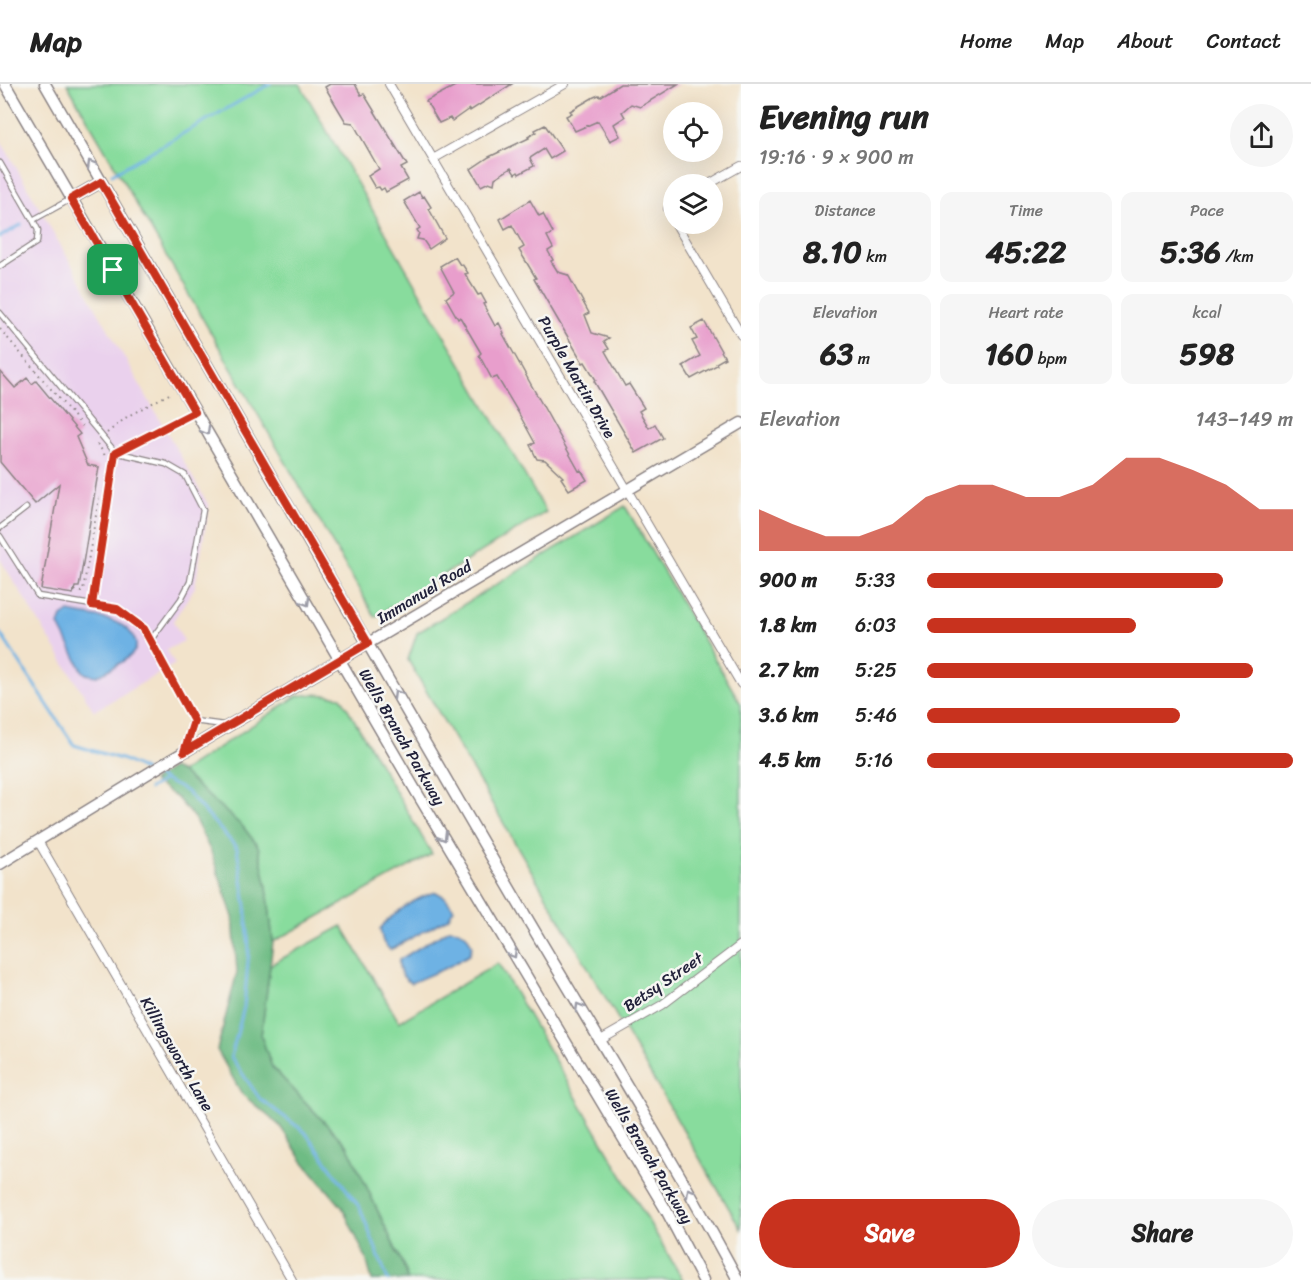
<!DOCTYPE html>
<html lang="en">
<head>
<meta charset="utf-8">
<style>
	:root { --surface:#fff; --page:#f6f6f6; --text:#222; --muted:#767676; --line:#e0e0e0; --accent:#c8321e }
	body { margin:0; font-family:Sriracha,sans-serif; background:var(--page); color:var(--text); height:100vh; display:flex; flex-direction:column; font-size:22px; white-space:nowrap }
	* { box-sizing:border-box; margin:0 }
	p { font-size:20px; color:var(--muted) }
	.icon { flex:none; width:33px; height:33px; fill:none; stroke:currentColor; stroke-width:2; stroke-linecap:round; stroke-linejoin:round }
	.map { position:relative; flex:1; overflow:hidden }
	.side { display:flex; flex-direction:column; background:var(--surface); width:570px }
	.side>* { flex:none }
	.tools { position:absolute; left:663px; top:18px; display:grid; gap:12px }
	.tools a { display:grid; place-items:center; width:60px; height:60px; border-radius:50%; background:var(--surface); box-shadow:0 6px 24px #0002; font-size:30px }
	.pin { position:absolute; display:grid; place-items:center; width:51px; height:51px; color:#fff; margin:-26px; border-radius:12px; box-shadow:0 3px 9px #0006 }
	.round { display:grid; place-items:center; flex:none; width:63px; height:63px; border-radius:32px; background:var(--page) }
	.summary { display:flex; align-items:center; justify-content:space-between; height:102px; padding:0 18px }
	h1 { font-size:33px; font-weight:700; line-height:45px }
	.metrics { display:grid; grid-template-columns:repeat(3,1fr); gap:9px; height:102px; padding:6px 18px }
	.metrics div { display:grid; align-content:center; border-radius:12px; background:var(--page); text-align:center }
	.metrics b { font-size:30px; font-weight:700 }
	.metrics small { font-size:16px; font-weight:400 }
	.metrics p { font-size:16px }
	.chart { height:168px; padding:12px 18px }
	.chart p { display:flex; justify-content:space-between }
	.chart svg { width:100%; height:108px; margin-top:6px; fill:var(--accent); opacity:.7 }
	.cta { display:flex; gap:12px; margin-top:auto; padding:12px 18px }
	.cta a { flex:1; height:69px; border-radius:36px; background:var(--accent); color:#fff; font-size:24px; font-weight:700; line-height:69px; text-align:center }
	.cta a+a { background:var(--page); color:var(--text) }
	ul { padding:0 18px; list-style:none; font-size:20px }
	li { display:grid; grid-template-columns:96px 72px 1fr; align-items:center; height:45px }
	li i { height:15px; border-radius:8px; background:var(--accent) }
	header { display:flex; align-items:center; gap:36px; box-sizing:border-box; height:84px; padding:0 30px; background:var(--surface); border-bottom:2px solid var(--line) }
	header strong { font-size:28px }
	nav { display:flex; gap:33px; margin-inline-start:auto; font-size:21px }
	main { display:flex; flex:1; min-height:0 }
	.map>svg:first-child { display:block }
</style>
</head>
<body>
<header>
<strong>Map</strong>
<nav><a>Home</a><a>Map</a><a>About</a><a>Contact</a></nav>
</header>
<main>
<div class="map">
<svg width="741" height="1196" viewBox="0 0 741 1196">
	<rect width="100%" height="100%" fill="#f6f6f2"/>
	<filter id="ink" filterUnits="userSpaceOnUse"><feTurbulence type="fractalNoise" baseFrequency=".0167" numOctaves="2"/><feDisplacementMap in="SourceGraphic" scale="12" xChannelSelector="R" yChannelSelector="G"/><feConvolveMatrix kernelMatrix="1 2 1 2 8 2 1 2 1" color-interpolation-filters="sRGB"/></filter>
	<filter id="wash" filterUnits="userSpaceOnUse"><feTurbulence type="fractalNoise" baseFrequency=".008" numOctaves="4" result="noise"/><feDisplacementMap in="SourceGraphic" scale="24" xChannelSelector="R" yChannelSelector="G"/><feGaussianBlur stdDeviation="1.35" result="paint"/><feColorMatrix in="noise" values="0 0 0 0 0 0 0 0 0 0 0 0 0 0 0 0 0 1.4 0 .05"/><feComposite in="paint" operator="in"/></filter>
	<g filter="url(#wash)">
		<rect width="100%" height="100%" fill="#f2e3cb"/>
		<path fill="#ead1ed" d="M0 55 209 422 195 503 173 537 184 557 166 566 175 580 94 627 0 475Z"/>
		<path fill="#88dc9d" stroke="#557f6c" stroke-width="1.5" d="M67 0H300L546 428 375 533Z
			M625 422 741 620V1145L408 576 417 549Z
			M317 610 341 613 432 770 273 858 267 803 258 762 243 743 181 688 297 612Z
			M342 842 399 938 498 879 683 1196H407L406 1187 348 1063 272 983 261 952 270 881Z"/>
		<path fill="#6ebc84" stroke="#486f60" stroke-width="1.5" d="M172 684 181 688 243 743 258 762 267 803 273 858 261 952 272 983 348 1063 406 1188 407 1196H372L366 1174 342 1123 303 1077 280 1042 242 1010 217 966 237 888 233 833 211 768 194 734 177 714 152 697Z"/>
		<path fill="#6eb2e4" stroke="#486a90" stroke-width="1.5" d="M69 528C91 533 126 533 135 556 137 561 137 565 133 569 125 579 108 585 97 592L86 590 82 586 59 541 62 533Z
			M436 808 445 813 454 825 448 834 390 866 383 858 380 845C392 829 417 813 436 808Z
			M449 845C463 845 467 849 472 862L469 871 448 883 411 899C402 894 398 886 399 876Z"/>
		<g fill="none" stroke-linecap="round" stroke-linejoin="round">
			<path stroke="#6eb2e4" stroke-width="3" d="M112 90 270 0
				M0 153 21 141
				M0 549 74 661 124 676 146 687
				M152 690 186 707 237 764 246 822 249 866 244 923 231 973 260 1015 305 1048 360 1124 388 1196
				M149 705 163 697"/>
		</g>
		<g id="blocks">
			<path fill="#e89ecc" d="M330 0H355L361 11 364 10 407 81 401 84 408 96 386 108 384 104 381 106 379 103 375 104 368 92 379 85 353 39 346 38 325 3Z
				M459 0H512L470 27 469 25 452 37 450 34 439 39 426 17Z
				M620 0H678L640 23 631 20 622 28 625 33 614 40 620 52 610 57 598 37 575 47 566 32 572 29 570 27 594 13 599 11 600 13Z
				M545 41 563 67 550 75 544 65 530 74 534 82 519 90 518 88 515 90 511 84 495 94 494 100 489 98 481 102 471 85 489 73 529 54 528 53 536 48 535 46Z
				M419 108 422 113 424 112 431 123 429 125 445 154 429 165 423 156 417 155 419 149 417 146 420 144 404 117Z
				M530 116 539 132 543 130 553 149 547 152 553 164 548 167 553 176 551 177 558 188 568 191 589 229 585 231 592 249 609 254 604 257 609 265 605 267 625 302 629 300 644 324 639 327 649 344 655 340 663 354 636 369 594 297 596 296 585 278 583 279 534 195 536 194 519 166 524 163 512 141 505 145 500 135Z
				M455 173 460 181 462 180 468 189 465 190 478 211 481 210 486 219 483 220 495 242 499 239 504 249 503 250 579 387 581 386 587 396 569 406 561 394 563 393 545 376 537 375 530 361 535 359 518 328 497 293 492 295 479 271 481 269 460 233 458 235 446 214 454 208 440 182Z
				M704 237 725 274 716 279 717 281 691 295 683 282 700 272 692 257 697 255 691 244Z
				M0 287 15 304 27 294 32 300 36 297 80 350 76 353 88 381 99 383 79 503H75L73 510 41 505 59 400 35 420 0 378Z"/>
		</g>
	</g>
	<g filter="url(#ink)">
		<use href="#blocks" fill-opacity="0" stroke="#8a8283" stroke-width="1.5"/>
		<g fill="none" stroke-linecap="round" stroke-linejoin="round">
			<g stroke="#8a8283" stroke-width="7">
				<path id="service" d="M0 79 33 136
					M0 182 37 158 38 146 33 136 71 115
					M0 229 115 368 195 328
					M0 444 26 424
					M0 452 38 512 92 521
					M150 557 181 515 190 498 203 426 185 391 166 380 115 368 92 521 117 526 144 545 194 637 185 665
					M194 637 224 641"/>
			</g>
			<g stroke="#8a8283" stroke-width="10">
				<path id="minor" d="M389 0 741 600
					M433 75 565 0
					M709 100 741 82
					M674 121 668 125 674 135
					M676 140 741 251
					M38 757 292 1196
					M599 957 662 921 741 861"/>
			</g>
			<g stroke="#8a8283" stroke-width="13">
				<path id="tertiary" d="M5 0 417 709 666 1126 703 1196
					M45 0C199 267 352 534 507 800 584 932 666 1062 738 1196
					M71 115 101 98
					M0 780 162 681 741 339"/>
			</g>
			<path stroke="#8a8283" stroke-width="2" stroke-dasharray="1.5 4.5" stroke-linecap="butt" d="M0 245 84 344
				M107 349 128 332 171 309
				M97 360 104 369 105 375
				M74 507 81 508 83 506 99 414"/>
			<use href="#service" stroke="#fff" stroke-width="4.5"/>
			<use href="#minor" stroke="#fff" stroke-width="8"/>
			<use href="#tertiary" stroke="#fff" stroke-width="10"/>
		</g>
		<defs><path id="oneway-chevron" d="M-2-3.5L2.5 0L-2 3.5" fill="none" stroke-width="1.6" stroke-linecap="round" stroke-linejoin="round" transform="scale(1.5)"/></defs>
		<g stroke="#9c9ca7">
			<use href="#oneway-chevron" transform="translate(91 80) rotate(-120)"/>
			<use href="#oneway-chevron" transform="translate(206 347) rotate(60)"/>
			<use href="#oneway-chevron" transform="translate(306 518) rotate(60)"/>
			<use href="#oneway-chevron" transform="translate(397 610) rotate(-120)"/>
			<use href="#oneway-chevron" transform="translate(443 753) rotate(59)"/>
			<use href="#oneway-chevron" transform="translate(513 870) rotate(60)"/>
			<use href="#oneway-chevron" transform="translate(579 923) rotate(-120)"/>
			<use href="#oneway-chevron" transform="translate(690 1108) rotate(-120)"/>
		</g>
	</g>
	<g fill="none" stroke-linecap="round" stroke-linejoin="round" filter="url(#ink)">
		<g stroke="#fff" stroke-width="12">
			<path id="route" d="M101 98 368 559 184 668 194 637 144 545 117 525 92 521 115 369 195 328 71 115Z"/>
		</g>
		<use href="#route" stroke="#c8321e" stroke-width="8"/>
	</g>
	<g text-anchor="middle" dominant-baseline="central" stroke-width="5" stroke-linejoin="round" paint-order="stroke">
		<g font-size="16" fill="#22223b" stroke="#f6f6f2">
			<text transform="translate(577 293) rotate(60)">Purple Martin Drive</text>
			<text transform="translate(424 508) rotate(-31)">Immanuel Road</text>
			<text transform="translate(402 653) rotate(60)">Wells Branch Parkway</text>
			<text transform="translate(663 898) rotate(-34)">Betsy Street</text>
			<text transform="translate(177 970) rotate(60)">Killingsworth Lane</text>
			<text transform="translate(649 1072) rotate(59)">Wells Branch Parkway</text>
		</g>
	</g>
</svg>
<div class="tools">
<a><svg class="icon" aria-label="locate" viewBox="0 0 24 24"><circle cx="12" cy="12" r="6"/><path d="M12 2v4M12 18v4M2 12h4M18 12h4"/></svg></a>
<a><svg class="icon" aria-label="layers" viewBox="0 0 24 24"><path d="M12 4l9 5-9 5-9-5zM3 14l9 5 9-5"/></svg></a>
</div>
<div class="pin" style="left:113px;top:186px;background:#1e9e55"><svg class="icon" aria-label="arrive" viewBox="0 0 24 24"><path d="M6 21V4h12l-3 4 3 4H6"/></svg></div>
</div>
<section class="side">
<div class="summary"><div><h1>Evening run</h1><p>19:16 · 9 × 900 m</p></div><a class="round"><svg class="icon" aria-label="share" viewBox="0 0 24 24"><path d="M12 15V3M7 8l5-5 5 5M5 13v7h14v-7"/></svg></a></div>
<div class="metrics">
<div><p>Distance</p><b>8.10<small> km</small></b></div>
<div><p>Time</p><b>45:22</b></div>
<div><p>Pace</p><b>5:36<small> /km</small></b></div>
</div>
<div class="metrics">
<div><p>Elevation</p><b>63<small> m</small></b></div>
<div><p>Heart rate</p><b>160<small> bpm</small></b></div>
<div><p>kcal</p><b>598</b></div>
</div>
<div class="chart"><p><span>Elevation</span>143–149 m</p>
<svg viewBox="0 0 160 44" preserveAspectRatio="none"><path d="M0 44V27L10 33L20 38L30 38L40 33L50 22L60 17L70 17L80 22L90 22L100 17L110 6L120 6L130 11L140 17L150 27L160 27V44z"/></svg>
</div>
<ul>
<li><b>900 m</b>5:33<i style="width:81%"></i></li>
<li><b>1.8 km</b>6:03<i style="width:57%"></i></li>
<li><b>2.7 km</b>5:25<i style="width:89%"></i></li>
<li><b>3.6 km</b>5:46<i style="width:69%"></i></li>
<li><b>4.5 km</b>5:16<i style="width:100%"></i></li>
</ul>
<div class="cta"><a>Save</a><a>Share</a></div>
</section>
</main>
</body>
</html>
